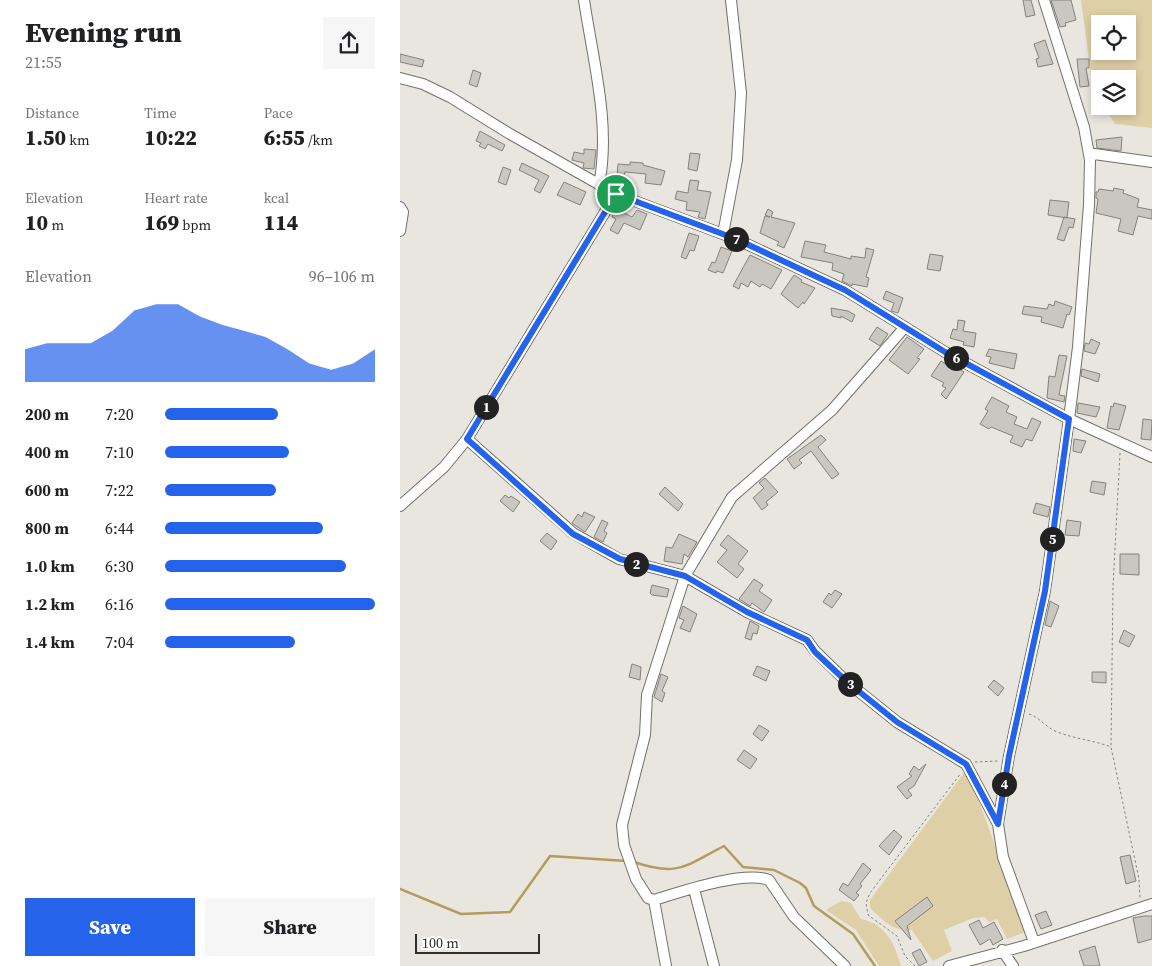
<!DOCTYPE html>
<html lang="en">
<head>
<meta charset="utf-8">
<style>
	:root { --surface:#fff; --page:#f6f6f6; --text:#202124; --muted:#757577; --accent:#2563eb }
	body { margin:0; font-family:"Source Serif 4",serif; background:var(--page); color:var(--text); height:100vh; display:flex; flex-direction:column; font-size:19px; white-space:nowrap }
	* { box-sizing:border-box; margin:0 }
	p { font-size:16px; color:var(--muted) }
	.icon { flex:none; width:28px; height:28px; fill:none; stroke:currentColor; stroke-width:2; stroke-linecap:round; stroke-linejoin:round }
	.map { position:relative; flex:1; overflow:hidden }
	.sheet { display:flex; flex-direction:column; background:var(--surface); width:400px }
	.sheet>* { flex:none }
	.buttons { position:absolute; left:691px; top:15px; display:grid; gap:10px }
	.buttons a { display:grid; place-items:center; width:45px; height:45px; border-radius:0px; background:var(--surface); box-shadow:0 2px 8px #0003; font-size:25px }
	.scale { position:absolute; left:15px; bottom:12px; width:125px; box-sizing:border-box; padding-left:5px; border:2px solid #302f2d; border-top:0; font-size:14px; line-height:18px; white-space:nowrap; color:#302f2d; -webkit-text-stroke:4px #fff; paint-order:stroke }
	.pin { position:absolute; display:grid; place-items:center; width:42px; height:42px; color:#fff; margin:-21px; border:2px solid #fff; border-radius:50%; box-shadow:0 1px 5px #0007 }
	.km { position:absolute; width:25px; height:25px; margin:-12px; border-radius:50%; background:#222; color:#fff; font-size:14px; line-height:25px; text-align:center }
	.round { display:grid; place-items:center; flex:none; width:52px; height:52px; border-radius:0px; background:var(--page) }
	.overview { display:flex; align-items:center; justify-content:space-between; height:85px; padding:0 25px }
	h1 { font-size:28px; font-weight:800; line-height:38px }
	.metrics { display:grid; grid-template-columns:repeat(3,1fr); gap:8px; height:85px; padding:5px 25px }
	.metrics div { display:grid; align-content:center }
	.metrics b { font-size:21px; font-weight:800 }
	.metrics small { font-size:14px; font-weight:400 }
	.metrics p { font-size:14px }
	.chart { height:140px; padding:10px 25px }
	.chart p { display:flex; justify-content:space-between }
	.chart svg { width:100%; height:90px; margin-top:5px; fill:var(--accent); opacity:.7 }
	.action { display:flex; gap:10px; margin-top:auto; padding:10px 25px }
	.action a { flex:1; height:58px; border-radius:0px; background:var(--accent); color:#fff; font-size:20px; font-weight:800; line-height:58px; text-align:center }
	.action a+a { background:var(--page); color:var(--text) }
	ul { padding:0 25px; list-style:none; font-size:16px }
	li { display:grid; grid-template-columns:80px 60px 1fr; align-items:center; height:38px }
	li i { height:12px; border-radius:6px; background:var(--accent) }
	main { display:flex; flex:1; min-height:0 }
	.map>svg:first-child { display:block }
</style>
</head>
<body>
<main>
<section class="sheet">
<div class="overview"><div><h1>Evening run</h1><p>21:55</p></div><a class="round"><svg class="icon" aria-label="share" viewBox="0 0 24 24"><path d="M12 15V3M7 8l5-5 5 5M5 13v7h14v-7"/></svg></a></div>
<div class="metrics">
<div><p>Distance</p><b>1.50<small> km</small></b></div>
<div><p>Time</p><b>10:22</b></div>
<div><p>Pace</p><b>6:55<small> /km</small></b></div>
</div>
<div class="metrics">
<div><p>Elevation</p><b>10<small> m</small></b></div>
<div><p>Heart rate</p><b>169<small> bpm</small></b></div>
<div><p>kcal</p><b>114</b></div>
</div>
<div class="chart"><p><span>Elevation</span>96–106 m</p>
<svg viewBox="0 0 160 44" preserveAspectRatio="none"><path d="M0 44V28L10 25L20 25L30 25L40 19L50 9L60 6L70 6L80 12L90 16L100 19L110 22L120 28L130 35L140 38L150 35L160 28V44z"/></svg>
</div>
<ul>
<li><b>200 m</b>7:20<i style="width:54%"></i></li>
<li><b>400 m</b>7:10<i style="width:59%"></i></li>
<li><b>600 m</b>7:22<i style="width:53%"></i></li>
<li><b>800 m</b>6:44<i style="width:75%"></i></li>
<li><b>1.0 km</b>6:30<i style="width:86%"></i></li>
<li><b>1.2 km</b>6:16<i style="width:100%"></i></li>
<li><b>1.4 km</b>7:04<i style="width:62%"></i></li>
</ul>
<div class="action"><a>Save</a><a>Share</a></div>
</section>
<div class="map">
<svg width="752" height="966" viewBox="0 0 752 966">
	<rect width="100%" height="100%" fill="#e8e6df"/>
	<path fill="#dfcfa7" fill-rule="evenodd" d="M681 0H752V128L715 124 703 106H728V79H700V102L693 90ZM700 24H728V51H700Z
		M566 770C589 823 605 878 625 932L607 939 597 919 589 922 585 917 573 918 544 930 552 951 533 961 512 930C490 930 485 922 470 908V900Z
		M441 901 451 903 461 919C487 925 494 943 501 966H479L456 930 426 910Z"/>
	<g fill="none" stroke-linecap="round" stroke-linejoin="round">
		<path stroke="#b59c5d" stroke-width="2.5" d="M234 862C278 877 285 866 324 846L343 867 374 870 400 883 406 888 414 906 453 934 475 966
			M0 889 61 914 110 912 150 856 226 861"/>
	</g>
	<path fill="#c9c7c0" stroke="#84827c" d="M623 0H631L635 15 626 17Z
		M651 0H671L676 20 665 23 666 26 660 27Z
		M645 40 653 64 638 67 636 59 639 58 634 44Z
		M0 54 24 60 22 67 0 62Z
		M677 59H689V68H686L689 86 680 87Z
		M73 70 81 73 77 87 69 84Z
		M80 131 105 145 102 151 88 144 85 149 79 146 81 143 76 141Z
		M722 137 721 151 697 148 696 140Z
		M184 149 196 150 194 169 183 168 184 163 172 160 174 152 184 154Z
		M290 153 300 154 297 171 288 169Z
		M230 162 243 163V165L265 171 261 185 245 183 246 174 225 172 223 179 217 177 218 164 230 165Z
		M122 163 149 176 140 193 134 190 139 180 119 170Z
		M103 167 111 170 106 185 98 182Z
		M290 180 299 181 297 190 311 192 305 219 298 217 300 212 286 210 287 202 275 199 277 191 288 193Z
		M164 182 186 192 180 205 157 195Z
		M714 188 724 190 723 193 739 199 737 207 752 210V219L738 216 733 235 718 231 721 219 696 213 698 199 696 198V192H698L699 189 713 191Z
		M650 200 669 202 667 218 648 215Z
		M216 209 232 217 237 210 247 214 240 230 224 223 218 234 210 230 216 219 212 217Z
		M368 209 373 212 371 217 395 223 384 248 377 245 379 242 360 233 365 216 370 217 365 215Z
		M664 217 675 219 673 228 669 227 664 241 657 239Z
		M289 233 299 236 294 251 290 250 286 259 281 257Z
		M405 241 426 245 424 252 451 259V256L465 258 466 248 474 250 466 277 469 278 467 287 452 284V286L442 281 444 274 432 270 433 263 401 257Z
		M321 247 332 251 323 273 317 271 316 273 308 270 312 262 315 263Z
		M530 254 543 256 540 271 527 269Z
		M350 255 382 270 371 289 362 284 360 287 351 281 348 287 341 283 339 289 333 286Z
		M394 275 402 280 401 282 415 288 404 304 403 302 398 308 381 294Z
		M486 291 503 298 498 313 491 311 494 303 483 299Z
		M655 301 672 307 669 315 667 314 663 328 641 322 642 317 622 314 624 306 647 309 649 304 654 306Z
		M431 308 448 311 455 315 452 322 441 316V318L432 316Z
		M558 320 565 321 563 331 576 333 574 347 563 345 564 342 550 338 553 329 557 330Z
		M477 327 488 334 480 346 469 339Z
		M507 337 524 349 517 358 520 359 508 374 489 360Z
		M691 339 700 343 695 354 684 351 685 343 689 344Z
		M589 349 617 354 614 369 589 363 591 357 586 356Z
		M659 355 667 356 659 395 665 396 664 402 647 398 649 376 655 377Z
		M541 361 553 369 555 366 564 372 546 399 541 394 546 388 542 386 544 383 531 376Z
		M682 369 700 374 698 382 681 376Z
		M592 397 609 406 606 412 617 417 614 424 627 429 632 418 641 422 632 441 626 439 622 447 610 442 613 436 591 427 589 429 580 424 588 411 585 409Z
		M678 403 700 407 696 417 677 413Z
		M714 403 726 406 719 430 707 428 711 406 713 407Z
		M743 419 752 420 751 440 741 439Z
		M421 435 426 440 418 447 439 474 432 479 411 451 399 460 402 463 394 469 387 459Z
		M674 439 686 441 681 453 673 451Z
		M365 478 378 492 366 502 368 505 362 510 353 498 364 488 359 483Z
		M692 481 706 483 704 495 690 492Z
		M265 487 283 504 278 511 259 494Z
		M105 495 109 498 111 496 120 502 113 512 100 501Z
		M636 503 650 507 648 517 633 513Z
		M184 512 195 517 185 532 172 523 178 514 182 517Z
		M202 520 208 523 204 531 207 533 203 542 194 537Z
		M667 520 681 522 679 536 665 535Z
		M147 533 157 541 151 550 140 541Z
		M279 534 297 542 288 557 284 554 282 564 264 561 266 547 272 548Z
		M328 535 348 551 338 564 344 569 337 578 317 562 327 550 320 545Z
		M720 554H739V575L720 574Z
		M354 579 363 585 359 591 372 600 364 612 352 603 350 606 339 599Z
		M252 585 269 589 267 597 252 595 250 593Z
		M435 590 442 594 432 608 423 602 429 593 431 595Z
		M650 601 659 606 651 627 645 625Z
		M283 606 297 614 290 632 280 628 284 620 279 618Z
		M350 621 359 626 357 634 353 633 351 640 345 638Z
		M724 630 735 636 729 647 719 642Z
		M232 664 241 667 240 680 229 677Z
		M357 666 370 671 366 681 353 675Z
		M692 672H706V683L692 682Z
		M261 674 268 677 262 691 265 693 262 702 254 697Z
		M594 680 604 688 598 696 588 687Z
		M359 725 369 731 362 741 353 734Z
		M344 750 357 759 350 769 337 760Z
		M526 764 514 786 508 790 512 795 507 799 497 787 512 776 509 774 514 766 519 770Z
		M494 830 502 837 489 855 479 846Z
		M730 855 736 881 726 884 720 857Z
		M463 863 471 870 460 884 462 886 456 893 459 895 454 901 439 890 443 883 448 886Z
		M527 897 533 906 507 926 511 940 495 921Z
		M646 911 652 925 641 929 635 915Z
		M744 916H752V939L738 943 733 918Z
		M579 920 583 928 594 922 603 939 593 945 590 939 580 945 569 925Z
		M695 946 700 966H684L679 951Z
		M520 949 527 962 519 966 512 953Z"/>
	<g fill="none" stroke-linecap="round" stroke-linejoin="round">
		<g stroke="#72706b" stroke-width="12">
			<path id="minor" d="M184 0C193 61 211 124 199 185
				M0 78 23 84 50 97 110 134 216 194 336 239 445 290 545 352 669 419 752 457
				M690 158 694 154 752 162
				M216 194 67 439 173 533 219 559 285 576 347 612 407 640 415 651 446 681 497 722 566 764 598 824
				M0 207 3 212 0 231
				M323 234 337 160 341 93 331 0
				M0 506 44 467 67 439
				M294 889 314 966
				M254 900 266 966
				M634 942 603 857 598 824 609 756 645 591 669 419 678 347 689 205 690 160 684 127 644 0
				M602 950 613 966
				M445 966 394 917 369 880C344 870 280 892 254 900L248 898 236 879 224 845 222 825 245 735 247 695 285 576 332 497 432 410 505 327
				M549 966 624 946 752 904"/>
		</g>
		<path stroke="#83827e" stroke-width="1" stroke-dasharray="2.5 2.5" stroke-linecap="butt" d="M720 453 713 587 711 747 739 879 740 899
			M629 714C639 717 646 727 655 731 674 739 693 740 711 747
			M575 762 598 761
			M515 966 505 956 497 936 468 915 466 903 470 893 561 773"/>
		<use href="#minor" stroke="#fff" stroke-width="10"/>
	</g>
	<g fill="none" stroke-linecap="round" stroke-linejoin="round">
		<g stroke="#fff" stroke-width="10">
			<path id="route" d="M216 194 336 239 445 290 545 352 669 419 645 591 609 756 598 824 566 764 497 722 446 681 415 652 407 640 347 612 285 576 220 559 173 534 67 439Z"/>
		</g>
		<use href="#route" stroke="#2563eb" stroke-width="6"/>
	</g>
</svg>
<div class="buttons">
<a><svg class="icon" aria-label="locate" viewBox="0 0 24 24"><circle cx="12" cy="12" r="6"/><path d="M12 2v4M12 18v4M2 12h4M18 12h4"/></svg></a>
<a><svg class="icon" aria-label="layers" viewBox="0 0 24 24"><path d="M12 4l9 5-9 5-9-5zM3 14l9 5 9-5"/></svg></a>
</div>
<div class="scale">100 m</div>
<div class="pin" style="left:216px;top:194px;background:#1e9e55"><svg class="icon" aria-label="arrive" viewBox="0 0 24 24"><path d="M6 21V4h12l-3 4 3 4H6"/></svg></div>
<b class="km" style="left:86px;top:407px">1</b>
<b class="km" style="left:236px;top:564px">2</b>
<b class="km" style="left:450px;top:684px">3</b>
<b class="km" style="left:604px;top:784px">4</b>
<b class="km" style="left:652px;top:539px">5</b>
<b class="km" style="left:556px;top:358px">6</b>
<b class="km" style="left:336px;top:239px">7</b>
</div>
</main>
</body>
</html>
